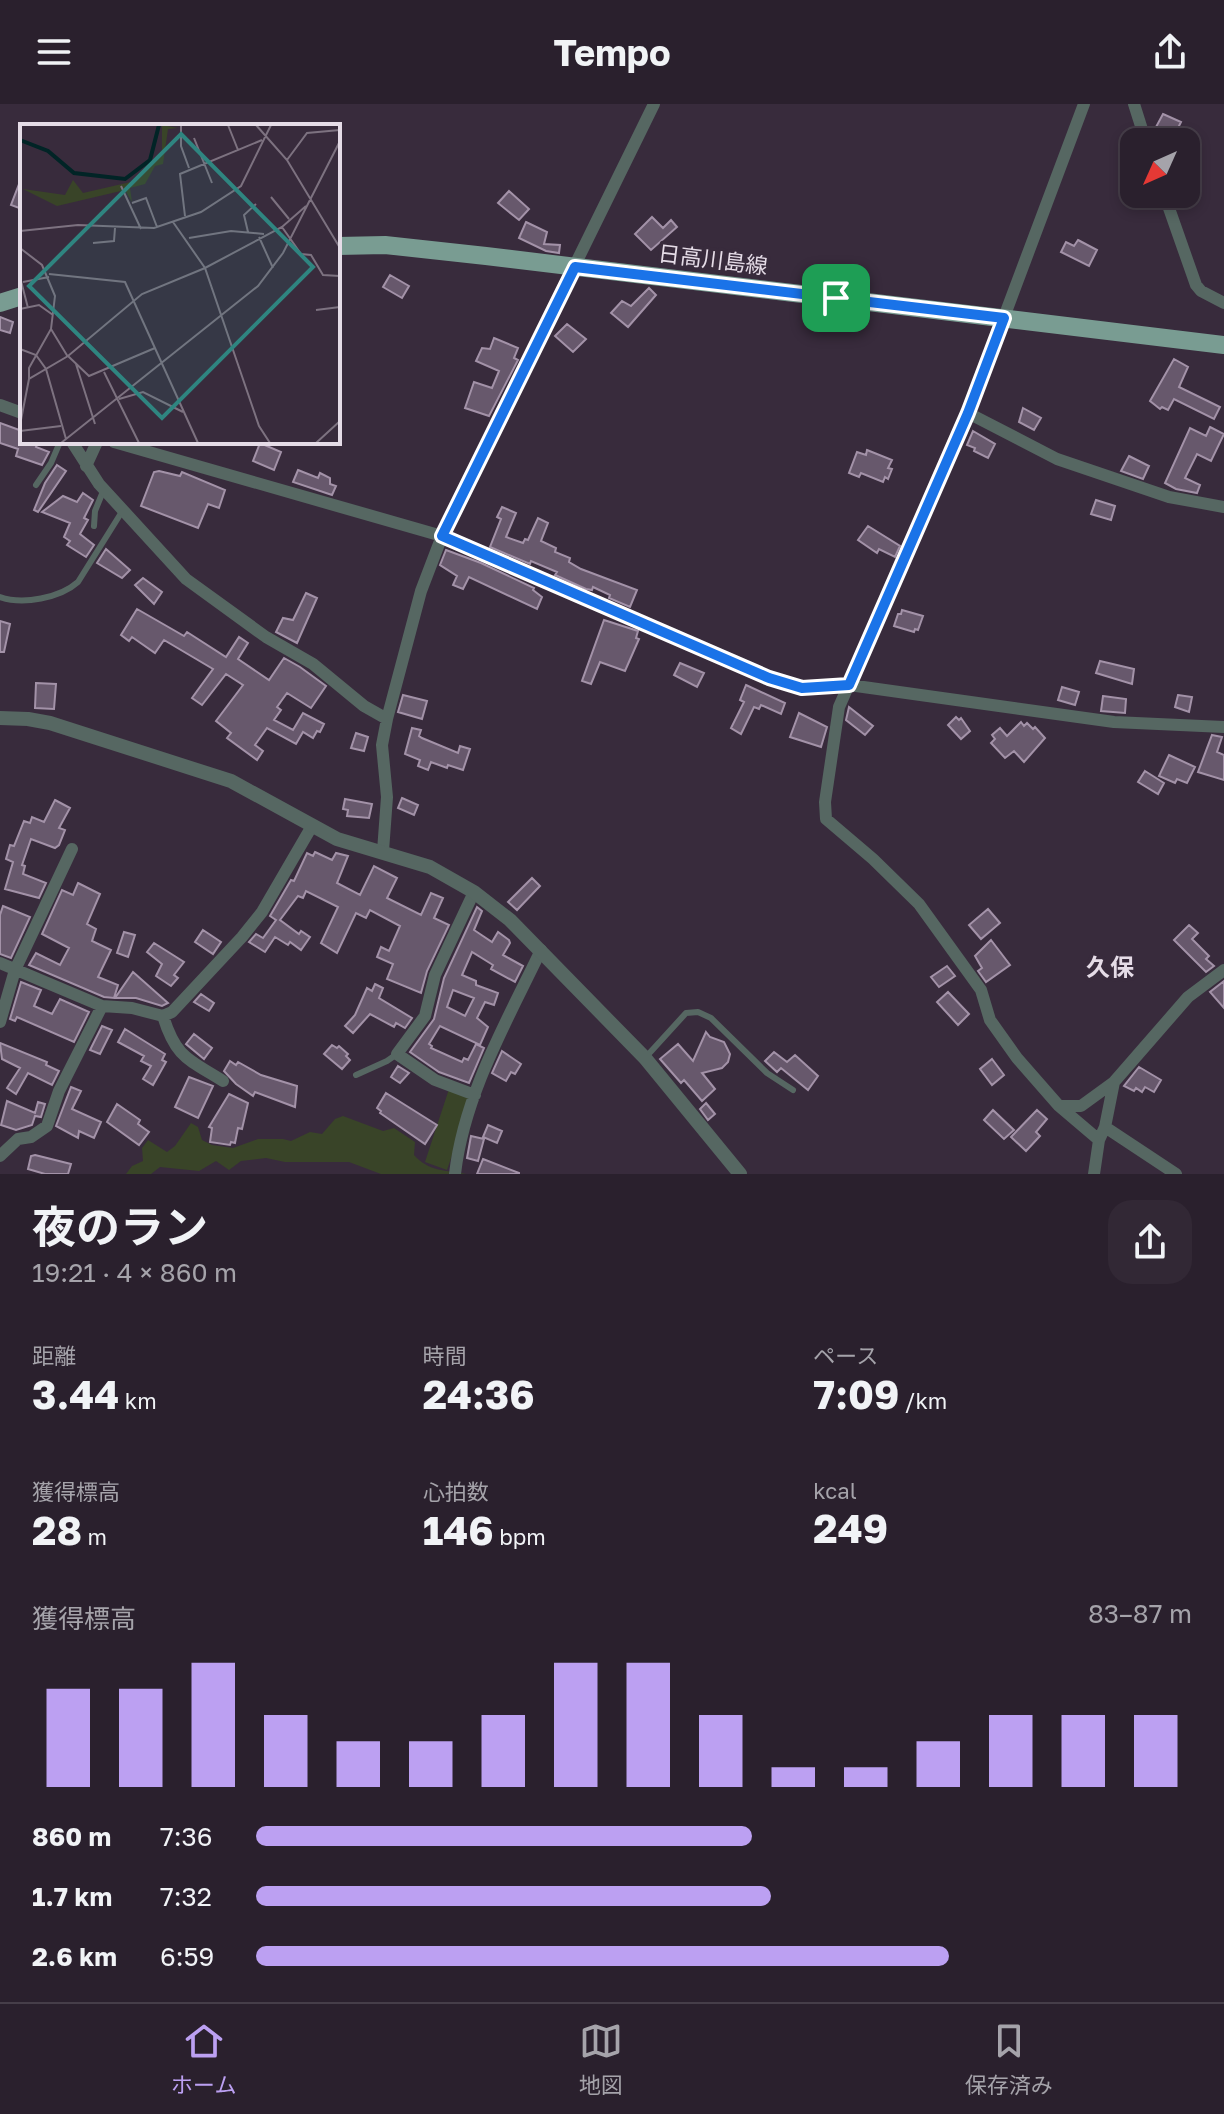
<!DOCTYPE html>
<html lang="ja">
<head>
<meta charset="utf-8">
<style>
	:root { --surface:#2a202d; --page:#322835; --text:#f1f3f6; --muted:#a5a3aa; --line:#463e49; --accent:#bca0f2 }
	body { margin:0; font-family:"Golos Text","Noto Sans JP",sans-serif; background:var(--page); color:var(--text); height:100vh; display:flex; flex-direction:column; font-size:30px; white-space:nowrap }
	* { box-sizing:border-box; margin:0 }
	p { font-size:26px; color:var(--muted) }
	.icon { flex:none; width:44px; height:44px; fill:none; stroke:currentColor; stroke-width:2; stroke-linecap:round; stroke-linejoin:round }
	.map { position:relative; height:1070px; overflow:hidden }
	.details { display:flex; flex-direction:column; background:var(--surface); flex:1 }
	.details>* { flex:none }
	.needle { width:52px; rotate:225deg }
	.tools { position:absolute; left:1120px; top:24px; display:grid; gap:16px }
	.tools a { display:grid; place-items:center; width:80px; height:80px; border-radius:16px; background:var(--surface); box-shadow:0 4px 12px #0003,0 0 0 2px var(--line); font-size:40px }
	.pin { position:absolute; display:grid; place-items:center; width:68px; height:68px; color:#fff; margin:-34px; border-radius:16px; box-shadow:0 4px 12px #0006 }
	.round { display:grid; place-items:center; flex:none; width:84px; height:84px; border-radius:24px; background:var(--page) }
	.head { display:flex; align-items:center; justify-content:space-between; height:136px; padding:0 32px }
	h1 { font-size:44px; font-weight:700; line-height:60px }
	.stats { display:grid; grid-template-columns:repeat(3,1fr); gap:12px; height:136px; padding:8px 32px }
	.stats div { display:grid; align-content:center }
	.stats b { font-size:40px; font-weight:700 }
	.stats small { font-size:22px; font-weight:400 }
	.stats p { font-size:22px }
	.chart { height:224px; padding:16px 32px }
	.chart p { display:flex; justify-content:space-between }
	.chart svg { width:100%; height:144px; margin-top:8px; stroke:var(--accent); stroke-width:6 }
	ul { padding:0 32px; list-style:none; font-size:26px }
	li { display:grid; grid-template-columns:128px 96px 1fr; align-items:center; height:60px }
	li i { height:20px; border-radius:10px; background:var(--accent) }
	header { display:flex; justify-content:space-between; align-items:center; height:104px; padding:0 32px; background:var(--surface); font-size:36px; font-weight:700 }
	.dock { display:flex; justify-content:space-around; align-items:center; height:112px; border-top:2px solid var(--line); background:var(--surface); font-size:22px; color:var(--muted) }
	.dock a { display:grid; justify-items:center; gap:4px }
	.dock .current { color:var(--accent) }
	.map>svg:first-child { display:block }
</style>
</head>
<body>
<header><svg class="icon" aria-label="menu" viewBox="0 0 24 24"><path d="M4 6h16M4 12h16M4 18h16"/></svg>Tempo<svg class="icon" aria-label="share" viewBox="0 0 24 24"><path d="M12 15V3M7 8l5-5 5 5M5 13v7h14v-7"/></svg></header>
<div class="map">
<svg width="1224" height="1070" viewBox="0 0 1224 1070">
	<rect width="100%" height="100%" fill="#382b3c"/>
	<path fill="#394428" d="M449 985 472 993 447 1066 425 1058Z
		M343 1012 383 1027 394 1024 415 1038 414 1051C429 1068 446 1066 466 1070H381L349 1058H285L266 1054 241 1057 229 1066 216 1057 199 1067 160 1063 151 1070H126L132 1062 143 1057 142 1044 148 1036 167 1048 175 1042 191 1019 198 1023 202 1036 212 1041 233 1044 258 1035H283L291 1037 310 1028 322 1030 335 1015Z"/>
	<path fill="#67586c" stroke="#a392a8" stroke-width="2" fill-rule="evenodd" d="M1163 10 1181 18 1171 38H1160L1164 27 1156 23Z
		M21 75H22V105L11 101Z
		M509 87 529 105 519 116 498 99Z
		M652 113 663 124 671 116 677 123 651 146 635 130Z
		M526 118 547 128 544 140 560 141 559 149 546 147 519 134Z
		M1078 136 1097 146 1089 162 1061 148 1066 138 1074 142Z
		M390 171 409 182 402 194 383 183Z
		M649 184 656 191 628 223 611 209 622 197 631 202Z
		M0 213 13 218 10 229 0 226Z
		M567 220 586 235 573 248 555 232Z
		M494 234 518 244 514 254 518 256 489 312 465 304 474 278 492 284 499 267 476 257 482 244 490 245Z
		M1174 255 1188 263 1179 283 1220 303 1214 315 1174 295 1168 306 1162 303 1160 305 1150 297Z
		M1023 304 1041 314 1034 326 1019 318Z
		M0 319 22 327V338H31L37 340 36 343 49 348 42 361 16 352 18 345 0 339Z
		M1210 323 1224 330 1211 357 1197 350 1185 374 1200 381 1197 389 1176 385 1165 379 1190 324 1206 332Z
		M973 327 995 340 988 354 974 347 975 344 967 341Z
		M260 339 281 348 274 366 253 357Z
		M867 346 892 356 888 364 892 365 888 375 885 373 883 378 861 369 859 373 849 369 857 348 866 351Z
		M1129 352 1149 362 1143 375 1121 367Z
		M57 361 66 367 38 408 34 406 45 379Z
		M298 366 318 374 320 369 330 374V380L336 382 332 391 293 378Z
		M159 367 180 372 182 368 225 386 219 404 208 400 198 424 141 402 154 368Z
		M83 389 93 396 84 414 88 416 80 430 94 441 86 453 67 441 70 437 64 433 70 419 42 408 63 392 77 398Z
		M1096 396 1115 402 1111 416 1091 410Z
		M502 403 516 409 506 433 523 439 525 435 528 436 538 414 548 419 541 437 556 444 555 448 570 454 569 458 581 465 637 486 630 503 609 494 610 491 593 483 592 486 586 485 555 471 557 468 531 457 530 460 490 443 501 415 497 413Z
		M868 422 900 442 895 453 879 445 877 449 858 436Z
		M106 445 130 466 122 474 97 459Z
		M446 446 481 459 534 484 533 486 542 493 537 505 469 473 463 485 453 481 457 472 440 461Z
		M143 474 162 488 154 500 135 481Z
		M306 489 317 494 297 539 276 528 283 514 293 516Z
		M137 505 184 532 187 528 226 553 239 533 248 539 238 555 269 576 284 554 300 563 326 582 311 604 287 589 277 603 281 606 274 616 293 626 303 609 324 620 320 628 317 627 313 634 303 628 296 640 267 624 255 641 263 647 257 656 227 634 231 629 216 617 243 581 226 570 202 601 192 594 213 565 164 536 155 549 132 533 129 537 121 531Z
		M902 506 923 512 918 526 915 525 914 528 894 522 898 510H901Z
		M604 516 638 527 636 534 639 535 625 567 600 558 591 580 582 577Z
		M0 517 10 520 4 548H0Z
		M1100 557 1134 565 1132 580 1096 569Z
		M680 559 704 569 697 583 674 571Z
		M36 579 56 580 54 605 35 604Z
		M746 581 785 599 781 610 761 601 759 605 754 603 741 630 731 624 744 598 740 596Z
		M1062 583 1079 588 1075 601 1058 596Z
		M403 591 427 597 422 615 398 608Z
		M1178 591 1192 593 1189 608 1175 603Z
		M1103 592 1126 595 1125 609 1101 607Z
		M849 603 873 622 865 631 846 616Z
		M799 609 827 623 821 643 790 633Z
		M956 613 959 616 961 614 970 627 961 635 948 621Z
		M1021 618 1024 622 1027 619 1033 625 1035 623 1045 634 1024 658 1014 647 1005 654 991 639 995 635 992 631 1000 624 1007 632Z
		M412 624 421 626 419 632 422 634 458 649 460 642 470 645 463 666 448 661 447 664 431 658 428 666 418 662 420 656 405 650Z
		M356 629 368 633 364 647 351 644Z
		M1212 631 1222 633 1217 648 1224 651V676L1198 668Z
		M1169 651 1195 663 1187 679 1177 675 1175 679 1159 672Z
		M1145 667 1164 679 1158 690 1138 678Z
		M402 694 418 701 414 711 398 704Z
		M345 695 372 700 369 714 347 712 348 706 343 705Z
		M55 696 70 704 59 724 65 726 59 741 55 744 31 735 22 761 25 762 23 770 46 779 39 794 5 785 13 758 6 755 10 741 14 742 24 717 30 719 32 713 44 718Z
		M315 748 332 756 336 749 348 752 337 779 360 791 374 762 397 774 387 794 421 811 431 789 443 794 434 814 449 821 427 867 421 889 387 875 393 860 377 853 381 843 389 847 400 822 370 806 366 814 356 809 337 849 321 839 338 803 306 787 303 794 298 792 280 816 299 830 301 827 310 833 301 846 290 838 288 841 275 833 265 848 249 838 256 830 263 834 276 816 270 812 291 776 294 777 307 749 313 752Z
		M532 774 540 782 517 806 508 798Z
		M78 779 100 790 87 820 96 825 92 837 111 846 98 873 118 881 114 894 104 893 29 861 36 849 60 861 69 844 42 830 62 786 73 791Z
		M3 802 30 813 11 854 0 850V811Z
		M477 803 482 807 474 826 492 838 498 828 509 836 510 839 503 851 523 862 515 878 491 865 493 861 472 848 462 871 476 877V881L498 889 494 901 485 898 477 914 488 923 480 941 440 922 429 940 432 942 431 944 462 958 464 954 468 956 476 940 484 944 469 979 439 968 410 948 434 915 444 874ZM453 886 474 894 465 912 447 903Z
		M988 805 1000 819 981 835 969 821Z
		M1189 821 1198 829 1192 835 1209 852 1206 855 1214 862 1206 868 1174 836Z
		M203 826 221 838 213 850 195 838Z
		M124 828 135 831 128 853 117 849Z
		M991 836 1010 861 986 878 978 867 982 864 975 852Z
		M154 839 184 858 174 871 178 874 171 882 156 872 162 860 147 848Z
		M947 862 955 872 939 883 931 873Z
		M133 868 168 899 162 902 136 894H115Z
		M1224 877V904L1210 888Z
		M21 878 41 886 34 902 52 910 60 895 89 908 74 938 17 913 15 917 10 915Z
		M375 880 383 884 379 894 412 914 405 924 396 919 394 923 370 910 353 929 345 922 355 911 367 884 372 887Z
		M948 888 969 910 958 921 937 898Z
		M201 890 214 899 209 907 194 898Z
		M102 922 112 926 100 950 90 946Z
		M125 925 165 950 162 956 166 958 153 981 143 975 151 962 141 957 144 952 118 938Z
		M706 928 710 933 724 938 730 950 728 958 722 964 702 969 715 985 702 997 684 976 681 979 660 955 678 940 693 957Z
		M194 930 212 944 204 955 186 940Z
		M0 939 47 958 46 961 59 967 52 981 28 969 16 990 7 984 20 964 2 955Z
		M332 941 337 944 339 942 348 950 346 952 350 956 342 965 324 950Z
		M502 947 521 960 515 970 511 968 506 977 492 969Z
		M774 948 787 958 795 951 818 972 808 986 781 964 777 968 765 957Z
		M992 955 1004 971 992 981 980 965Z
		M230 957 236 961 238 958 261 971 297 982 295 1003 255 988 253 992 236 980 224 967Z
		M398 962 409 969 400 979 391 973Z
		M1139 963 1161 976 1154 988 1145 983 1142 988 1136 984 1134 987 1124 982Z
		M189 973 213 982 198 1014 175 1003Z
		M71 983 81 987 72 1005 101 1018 94 1034 79 1027 78 1034 56 1022Z
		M386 989 437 1021 425 1040 380 1009 381 1007 377 1004Z
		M229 990 248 999 242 1025 238 1024 235 1039 231 1038 230 1041 210 1038 212 1024 209 1023Z
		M7 997 35 1009 38 998 45 1000 41 1013 35 1012 32 1021 16 1026 1 1021Z
		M706 999 715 1010 708 1016 700 1005Z
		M117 1000 140 1016 138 1020 149 1028 139 1041 107 1018Z
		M993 1006 1014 1026 1004 1035 984 1016Z
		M1037 1006 1047 1015 1036 1028 1040 1032 1026 1047 1011 1033Z
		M488 1021 502 1027 497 1039 483 1033Z
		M471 1032 484 1035 478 1057 467 1054Z
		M35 1051 71 1060 68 1070H45L28 1065 31 1052Z
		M483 1055 519 1069V1070H477Z"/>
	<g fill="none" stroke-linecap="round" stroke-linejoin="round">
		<path stroke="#566762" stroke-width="6" d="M36 381 51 359 60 338
			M94 422 95 407 104 385
			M0 493C23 501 60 494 78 478L123 406
			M645 954 686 909 698 908 711 914 767 969 793 986
			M356 971 387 957 397 950"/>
		<path stroke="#566762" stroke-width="12" d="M1084 0 968 309 839 603 825 698 826 715 873 755 919 800 981 886 990 916 1017 954 1059 1002 1099 1036
			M1134 0 1146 38
			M1164 90 1196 181 1201 187 1224 199
			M0 301 22 309
			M968 309 1057 355 1169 393 1224 403
			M72 338 99 380 186 475 266 533 313 560 364 602 387 615
			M114 338 442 432 769 574 802 584 849 581 1114 618 1224 623
			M86 362 97 338
			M383 747 387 693 382 641 387 615 421 487 442 432 654 0
			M474 788 435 871 425 912 397 950 435 976 475 991
			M0 859 102 902 132 904 163 912 172 908 242 833 262 808 312 722
			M163 912C176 954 188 955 223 977
			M0 918 15 866 72 745
			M1059 1002H1081L1114 978
			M1105 1023 1176 1070
			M0 1052 18 1035 31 1033 47 1022 59 987 102 902
			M455 1070C464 991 507 917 541 846
			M1094 1070 1099 1036 1105 1023 1114 978 1188 893 1224 866"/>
		<path stroke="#566762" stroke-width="14" d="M0 614 28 615 50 619 231 677 337 735 430 763 474 788 510 816 645 954 740 1070"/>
		<path stroke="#799c92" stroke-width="18" d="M338 142 385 141 486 152 1224 241
			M0 199 22 192"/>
	</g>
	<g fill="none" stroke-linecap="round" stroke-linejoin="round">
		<g stroke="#fff" stroke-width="16">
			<path id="route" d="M575 163 1004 214 968 309 849 581 802 584 769 574 442 432Z"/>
		</g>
		<use href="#route" stroke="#1a73e8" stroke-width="10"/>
	</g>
	<g text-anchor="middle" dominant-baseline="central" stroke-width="7" stroke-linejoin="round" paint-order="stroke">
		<g font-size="22" fill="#e5dce7" stroke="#382b3c">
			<text transform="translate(713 155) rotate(7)">日高川島線</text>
		</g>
		<g font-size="24" font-weight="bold" fill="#e5dce7" stroke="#382b3c">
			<text x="1110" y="862">久保</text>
		</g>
	</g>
	<g transform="translate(20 20)">
		<rect width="320" height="320" fill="#382b3c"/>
		<path d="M142 1 158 4 148 5 143 40 135 42 125 60 110 64 112 78 105 66 37 82 3 65 45 71 53 56 63 69 115 57 142 31Z" fill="#394428"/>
		<path fill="none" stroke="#012426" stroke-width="4" d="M0 16 28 27 54 49 105 55 130 36 139 1"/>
		<path fill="none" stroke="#7d7280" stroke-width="2" d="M161 1V22L169 44M208 1 218 26M236 1 267 36 320 124M174 14 192 59M267 36 287 9 320 6M101 62 121 105M251 73 269 95M112 79 126 74 137 103M165 92 160 50 242 16M153 98 185 144 239 302 250 319M262 103 281 130 291 131 303 151 320 152M0 107 58 101 134 104 181 88 221 62 251 1M228 108 224 91 236 80M239 113 253 144M169 114 211 107 244 110M73 119 94 117 95 104M0 124 22 141 35 172 31 205 9 244V255M29 150 105 158 178 319M0 153 8 184M3 158 29 153M0 185 19 181 33 191M296 186 320 183M31 205 48 233M0 225 16 231 26 245 46 315M48 232 69 252 135 224M56 240 75 300M84 248 119 319M99 275 123 268 163 288M0 301 9 255 48 232 122 170 185 144 262 103 286 82M0 307 41 302M41 319 238 162 263 129 320 17M296 319 320 297"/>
		<path fill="#2f8580" fill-opacity="0.15" stroke="#2f8580" stroke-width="4" d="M161 10 293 143 142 294 9 162Z"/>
		<rect width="320" height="320" fill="none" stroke="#e5dce7" stroke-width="4"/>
	</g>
</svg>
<div class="tools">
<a><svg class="needle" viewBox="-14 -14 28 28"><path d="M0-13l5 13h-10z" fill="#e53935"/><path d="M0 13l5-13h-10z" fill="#a5a3aa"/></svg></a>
</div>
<div class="pin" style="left:836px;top:194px;background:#1e9e55"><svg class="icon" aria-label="arrive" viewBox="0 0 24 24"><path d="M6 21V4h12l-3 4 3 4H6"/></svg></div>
</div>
<section class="details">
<div class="head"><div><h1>夜のラン</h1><p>19:21 · 4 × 860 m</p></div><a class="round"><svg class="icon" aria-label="share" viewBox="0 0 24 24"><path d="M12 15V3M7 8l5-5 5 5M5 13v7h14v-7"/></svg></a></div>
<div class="stats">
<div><p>距離</p><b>3.44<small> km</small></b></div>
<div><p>時間</p><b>24:36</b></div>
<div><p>ペース</p><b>7:09<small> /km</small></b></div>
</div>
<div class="stats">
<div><p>獲得標高</p><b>28<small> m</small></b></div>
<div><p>心拍数</p><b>146<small> bpm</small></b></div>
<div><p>kcal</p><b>249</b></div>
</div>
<div class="chart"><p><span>獲得標高</span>83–87 m</p>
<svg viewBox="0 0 160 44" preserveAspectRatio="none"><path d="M5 44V14M15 44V14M25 44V6M35 44V22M45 44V30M55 44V30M65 44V22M75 44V6M85 44V6M95 44V22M105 44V38M115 44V38M125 44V30M135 44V22M145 44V22M155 44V22"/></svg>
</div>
<ul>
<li><b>860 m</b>7:36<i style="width:53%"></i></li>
<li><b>1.7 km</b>7:32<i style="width:55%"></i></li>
<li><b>2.6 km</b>6:59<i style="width:74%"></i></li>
</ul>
</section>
<nav class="dock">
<a class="current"><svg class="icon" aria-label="home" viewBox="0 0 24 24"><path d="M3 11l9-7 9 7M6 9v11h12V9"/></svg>ホーム</a>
<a><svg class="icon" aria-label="map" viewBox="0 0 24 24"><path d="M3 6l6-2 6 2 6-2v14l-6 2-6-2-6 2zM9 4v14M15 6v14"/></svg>地図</a>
<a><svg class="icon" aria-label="saved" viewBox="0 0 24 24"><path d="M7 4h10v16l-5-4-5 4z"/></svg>保存済み</a>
</nav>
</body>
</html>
